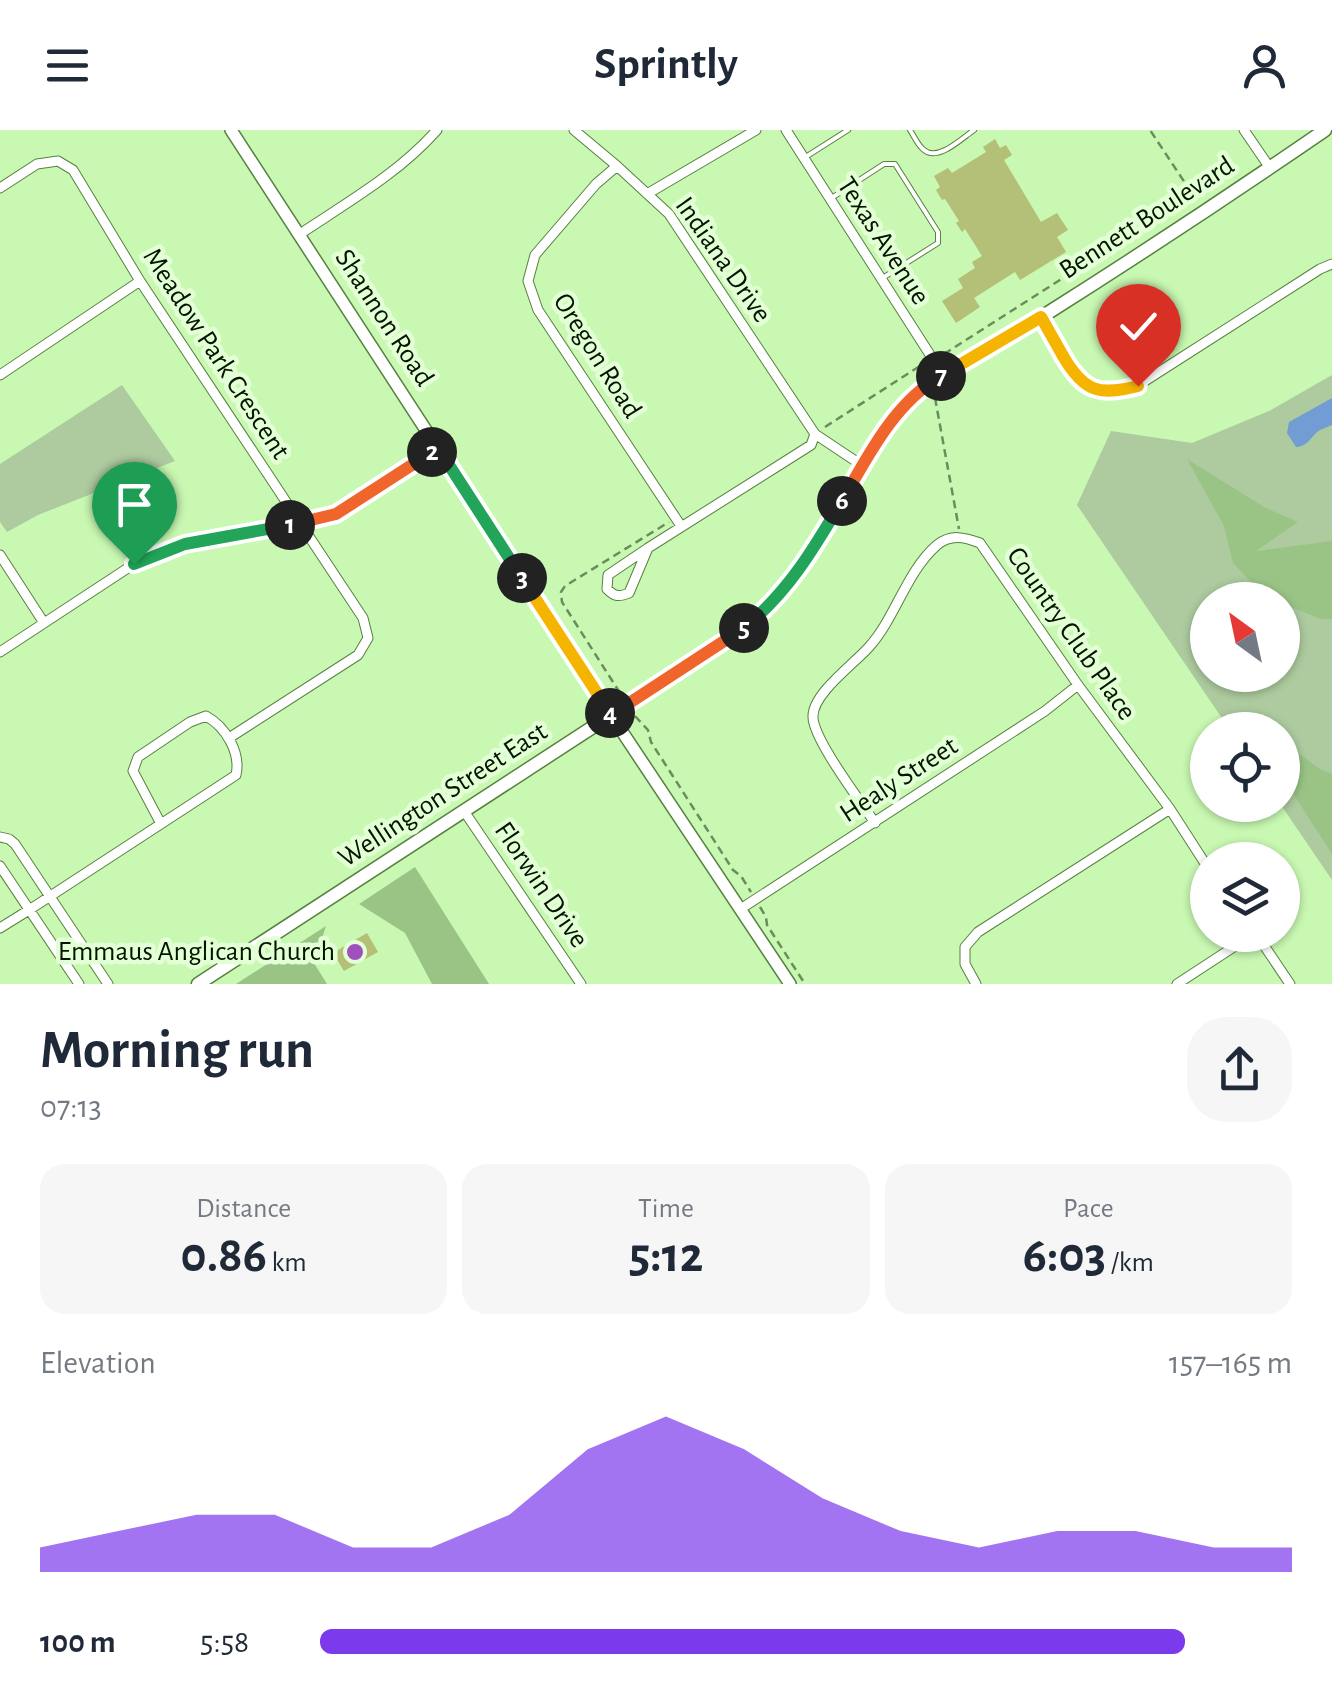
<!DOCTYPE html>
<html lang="en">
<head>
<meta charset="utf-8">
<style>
	:root { --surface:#fff; --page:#f6f6f7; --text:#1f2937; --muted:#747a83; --accent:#7c3aed }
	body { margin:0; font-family:"Alegreya Sans",sans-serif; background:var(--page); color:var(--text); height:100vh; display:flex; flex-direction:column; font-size:38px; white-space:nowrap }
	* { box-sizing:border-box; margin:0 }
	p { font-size:32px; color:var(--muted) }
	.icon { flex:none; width:55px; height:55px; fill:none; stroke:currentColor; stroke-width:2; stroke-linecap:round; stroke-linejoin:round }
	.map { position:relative; height:854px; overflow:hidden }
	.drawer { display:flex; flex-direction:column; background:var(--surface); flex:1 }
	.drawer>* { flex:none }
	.needle { width:65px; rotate:327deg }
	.fabs { position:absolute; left:1190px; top:452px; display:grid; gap:20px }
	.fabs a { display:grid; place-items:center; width:110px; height:110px; border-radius:50%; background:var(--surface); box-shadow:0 2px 8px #0004; font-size:50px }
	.pin { position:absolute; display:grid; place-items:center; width:85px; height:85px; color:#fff; margin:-102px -42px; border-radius:50% 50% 50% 0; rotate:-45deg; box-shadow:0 0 10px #0007 }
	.pin .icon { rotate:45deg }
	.km { position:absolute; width:50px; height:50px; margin:-25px; border-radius:50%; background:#222; color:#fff; font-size:28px; line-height:50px; text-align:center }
	.round { display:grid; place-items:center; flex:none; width:105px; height:105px; border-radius:40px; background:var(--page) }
	.head { display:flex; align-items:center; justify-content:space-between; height:170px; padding:0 40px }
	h1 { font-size:55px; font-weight:600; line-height:75px }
	.figures { display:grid; grid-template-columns:repeat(3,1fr); gap:15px; height:170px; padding:10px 40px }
	.figures div { display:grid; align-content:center; border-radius:25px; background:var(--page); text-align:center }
	.figures b { font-size:50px; font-weight:600 }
	.figures small { font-size:28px; font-weight:400 }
	.figures p { font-size:28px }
	.chart { height:280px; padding:20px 40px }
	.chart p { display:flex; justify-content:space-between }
	.chart svg { width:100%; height:180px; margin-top:10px; fill:var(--accent); opacity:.7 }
	ul { padding:0 40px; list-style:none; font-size:32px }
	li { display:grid; grid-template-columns:160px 120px 1fr; align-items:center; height:75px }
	li i { height:25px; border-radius:12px; background:var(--accent) }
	header { display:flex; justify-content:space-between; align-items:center; height:130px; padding:0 40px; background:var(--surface); font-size:45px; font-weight:600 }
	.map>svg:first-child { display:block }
</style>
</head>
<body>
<header><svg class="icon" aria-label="menu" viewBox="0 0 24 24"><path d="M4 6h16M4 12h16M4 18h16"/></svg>Sprintly<svg class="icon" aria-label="person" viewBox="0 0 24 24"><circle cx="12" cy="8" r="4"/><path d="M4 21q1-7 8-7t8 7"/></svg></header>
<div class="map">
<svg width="1332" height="854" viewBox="0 0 1332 854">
	<rect width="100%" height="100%" fill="#c8f8b1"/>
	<path fill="#adcb9f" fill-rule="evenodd" d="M1332 245V750L1281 675 1282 600H1230L1077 375 1111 301 1192 313 1269 281ZM1208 470H1282V545H1208Z
		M122 255 175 331 38 385 7 402 0 392V334Z"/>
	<path fill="#9ac486" d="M1187 329 1264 377 1298 392 1256 421 1332 411V489H1321L1283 474 1282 470H1273L1264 466 1233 433 1224 396Z
		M1283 612 1320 639 1332 644V724L1283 648Z
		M415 737 489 854H432L405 803 359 774Z
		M326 796 314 833 327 854H236Z"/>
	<path fill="#729cd4" d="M1332 268V295C1328 297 1324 298 1320 300 1310 306 1310 316 1296 317L1287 303 1289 292Z"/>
	<path fill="#b4bf77" d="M995 9 1000 18 1006 15 1012 25 1004 30 1041 92 1057 83 1068 100 1057 107 1066 122 1020 150 1015 142 974 168 980 177 956 193 942 171 963 158 958 149 975 138 972 132 982 126 965 99 962 102 956 93 959 91 945 69 942 70 936 60 940 57 934 46 948 38 952 43 986 22 983 17Z
		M367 803 378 822 344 841 333 823Z"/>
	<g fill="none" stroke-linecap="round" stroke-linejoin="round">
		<g stroke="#578140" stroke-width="6">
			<path id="service" d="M910 0C914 6 918 16 924 20 938 32 962 8 974 0
				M804 28 848 0
				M830 69 884 34H895L938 102V113L881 149"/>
		</g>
		<g stroke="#578140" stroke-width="11">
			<path id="minor" d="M574 0 617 36 669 84 815 304 863 336
				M786 0 943 245
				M1244 0 1270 38
				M617 36 596 54 535 125 528 151 538 180 681 396
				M0 58 37 34 58 31 73 40 140 151 363 488 368 508 358 525 229 608
				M647 64 756 0
				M300 104C348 72 399 43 437 0
				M1041 187C1056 214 1072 257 1106 262 1116 263 1128 258 1137 256L1320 139 1332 134
				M0 245 140 151
				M648 418 608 445 607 459C615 467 619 467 629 463L648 418 811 315 815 304
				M0 425 44 493
				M0 522 134 434 185 414 300 393 336 383 438 318
				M464 681 581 854
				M875 693C861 672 813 609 813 587 812 564 854 534 869 517 896 487 906 442 937 415 951 404 964 407 980 413L1078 555 1170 679 1208 738
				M0 707 9 709 15 714 108 854
				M0 736 79 854
				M742 778 1045 581 1078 555
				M0 798 29 780 236 645C241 623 226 597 206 586L190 592 138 627 133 641 161 694
				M1257 805 1290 854
				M976 854 965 834V817L978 802 1170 679
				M1177 854 1252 805"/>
		</g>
		<g stroke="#578140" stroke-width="14">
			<path id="tertiary" d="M231 0 611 585 790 854"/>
		</g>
		<g stroke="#578140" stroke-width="15">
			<path id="secondary" d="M198 854 745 498 768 478 790 453 888 296C928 244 988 220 1043 186 1138 126 1232 64 1325 0"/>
		</g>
		<path stroke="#6b8c5d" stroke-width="2.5" stroke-dasharray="8 5" stroke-linecap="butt" d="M944 224 1193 65 1150 0
			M935 268 959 399
			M825 297 923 234
			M620 563 562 472 561 462 565 456 669 392
			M635 586 648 600 651 612 733 740 741 746 751 762
			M760 777 766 787 767 795 805 854"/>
		<use href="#service" stroke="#fff" stroke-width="4"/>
		<use href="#minor" stroke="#fff" stroke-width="9"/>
		<use href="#tertiary" stroke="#fff" stroke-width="11"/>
		<use href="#secondary" stroke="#fff" stroke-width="12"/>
	</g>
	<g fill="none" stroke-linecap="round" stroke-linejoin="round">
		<g stroke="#fff" stroke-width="20">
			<path id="split-1" d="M134 434 185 414 290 395"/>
		</g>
		<g stroke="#fff" stroke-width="20">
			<path id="split-2" d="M290 395 336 384 432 322"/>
		</g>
		<g stroke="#fff" stroke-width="20">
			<path id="split-3" d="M432 322 438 318 522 448"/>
		</g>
		<g stroke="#fff" stroke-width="20">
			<path id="split-4" d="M522 448 610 583"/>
		</g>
		<g stroke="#fff" stroke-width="20">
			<path id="split-5" d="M610 583 611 585 744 498"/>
		</g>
		<g stroke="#fff" stroke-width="20">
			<path id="split-6" d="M744 498C788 462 813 420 842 371"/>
		</g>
		<g stroke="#fff" stroke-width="20">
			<path id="split-7" d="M842 371C868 326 894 273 941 246"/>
		</g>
		<g stroke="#fff" stroke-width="20">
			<path id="split-8" d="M941 246 1041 187 1063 226"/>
		</g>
		<g stroke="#fff" stroke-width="20">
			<path id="split-9" d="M1063 226C1084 262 1099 266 1138 256"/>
		</g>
		<use href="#split-1" stroke="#22a559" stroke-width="12"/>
		<use href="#split-2" stroke="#f0652b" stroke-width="12"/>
		<use href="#split-3" stroke="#22a559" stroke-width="12"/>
		<use href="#split-4" stroke="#f5b400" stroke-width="12"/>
		<use href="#split-5" stroke="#f0652b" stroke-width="12"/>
		<use href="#split-6" stroke="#22a559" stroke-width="12"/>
		<use href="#split-7" stroke="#f0652b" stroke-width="12"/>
		<use href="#split-8" stroke="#f5b400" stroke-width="12"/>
		<use href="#split-9" stroke="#f5b400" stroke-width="12"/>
	</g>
	<circle fill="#a04fbf" stroke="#e2ffd5" stroke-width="4" cx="355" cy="822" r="10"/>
	<g text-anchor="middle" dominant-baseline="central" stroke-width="9" stroke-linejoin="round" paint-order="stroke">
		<g font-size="28" fill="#041400" stroke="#e2ffd5">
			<text transform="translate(1147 88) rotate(-33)">Bennett Boulevard</text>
			<text transform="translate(883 111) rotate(57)">Texas Avenue</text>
			<text transform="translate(723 130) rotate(55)">Indiana Drive</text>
			<text transform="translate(384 188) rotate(57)">Shannon Road</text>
			<text transform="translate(216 224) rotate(57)">Meadow Park Crescent</text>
			<text transform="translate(597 226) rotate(58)">Oregon Road</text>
			<text transform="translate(1071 504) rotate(55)">Country Club Place</text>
			<text transform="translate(899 650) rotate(-33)">Healy Street</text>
			<text transform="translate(443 665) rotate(-33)">Wellington Street East</text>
			<text transform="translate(541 755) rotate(56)">Florwin Drive</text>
		</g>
		<g font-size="28" fill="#041400" stroke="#e2ffd5" text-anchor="end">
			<text x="335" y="822">Emmaus Anglican Church</text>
		</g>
	</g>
</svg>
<div class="fabs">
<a><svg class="needle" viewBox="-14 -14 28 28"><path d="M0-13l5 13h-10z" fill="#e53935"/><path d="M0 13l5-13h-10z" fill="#747a83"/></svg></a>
<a><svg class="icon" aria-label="locate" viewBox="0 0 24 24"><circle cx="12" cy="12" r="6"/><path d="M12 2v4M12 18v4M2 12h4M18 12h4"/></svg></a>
<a><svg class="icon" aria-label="layers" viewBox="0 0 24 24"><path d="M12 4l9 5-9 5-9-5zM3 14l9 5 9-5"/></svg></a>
</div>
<div class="pin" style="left:134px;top:434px;background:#1e9e55"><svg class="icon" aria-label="arrive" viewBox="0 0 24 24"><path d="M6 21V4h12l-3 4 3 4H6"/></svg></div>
<div class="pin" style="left:1138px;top:256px;background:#d93025"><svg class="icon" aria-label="check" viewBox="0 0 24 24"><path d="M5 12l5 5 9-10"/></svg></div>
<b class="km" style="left:290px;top:395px">1</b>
<b class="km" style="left:432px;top:322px">2</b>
<b class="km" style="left:522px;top:448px">3</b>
<b class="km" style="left:610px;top:583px">4</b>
<b class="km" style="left:744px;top:498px">5</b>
<b class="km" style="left:842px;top:371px">6</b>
<b class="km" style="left:941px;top:246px">7</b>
</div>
<section class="drawer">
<div class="head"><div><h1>Morning run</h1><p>07:13</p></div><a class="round"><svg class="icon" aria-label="share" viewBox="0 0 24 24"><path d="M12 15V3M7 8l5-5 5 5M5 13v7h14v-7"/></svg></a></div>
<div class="figures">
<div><p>Distance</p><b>0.86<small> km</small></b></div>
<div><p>Time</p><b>5:12</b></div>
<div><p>Pace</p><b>6:03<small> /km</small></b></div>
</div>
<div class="chart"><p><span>Elevation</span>157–165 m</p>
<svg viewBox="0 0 160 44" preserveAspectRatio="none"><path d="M0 44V38L10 34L20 30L30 30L40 38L50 38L60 30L70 14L80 6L90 14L100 26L110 34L120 38L130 34L140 34L150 38L160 38V44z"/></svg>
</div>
<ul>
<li><b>100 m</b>5:58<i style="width:89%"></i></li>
</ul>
</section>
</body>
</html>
